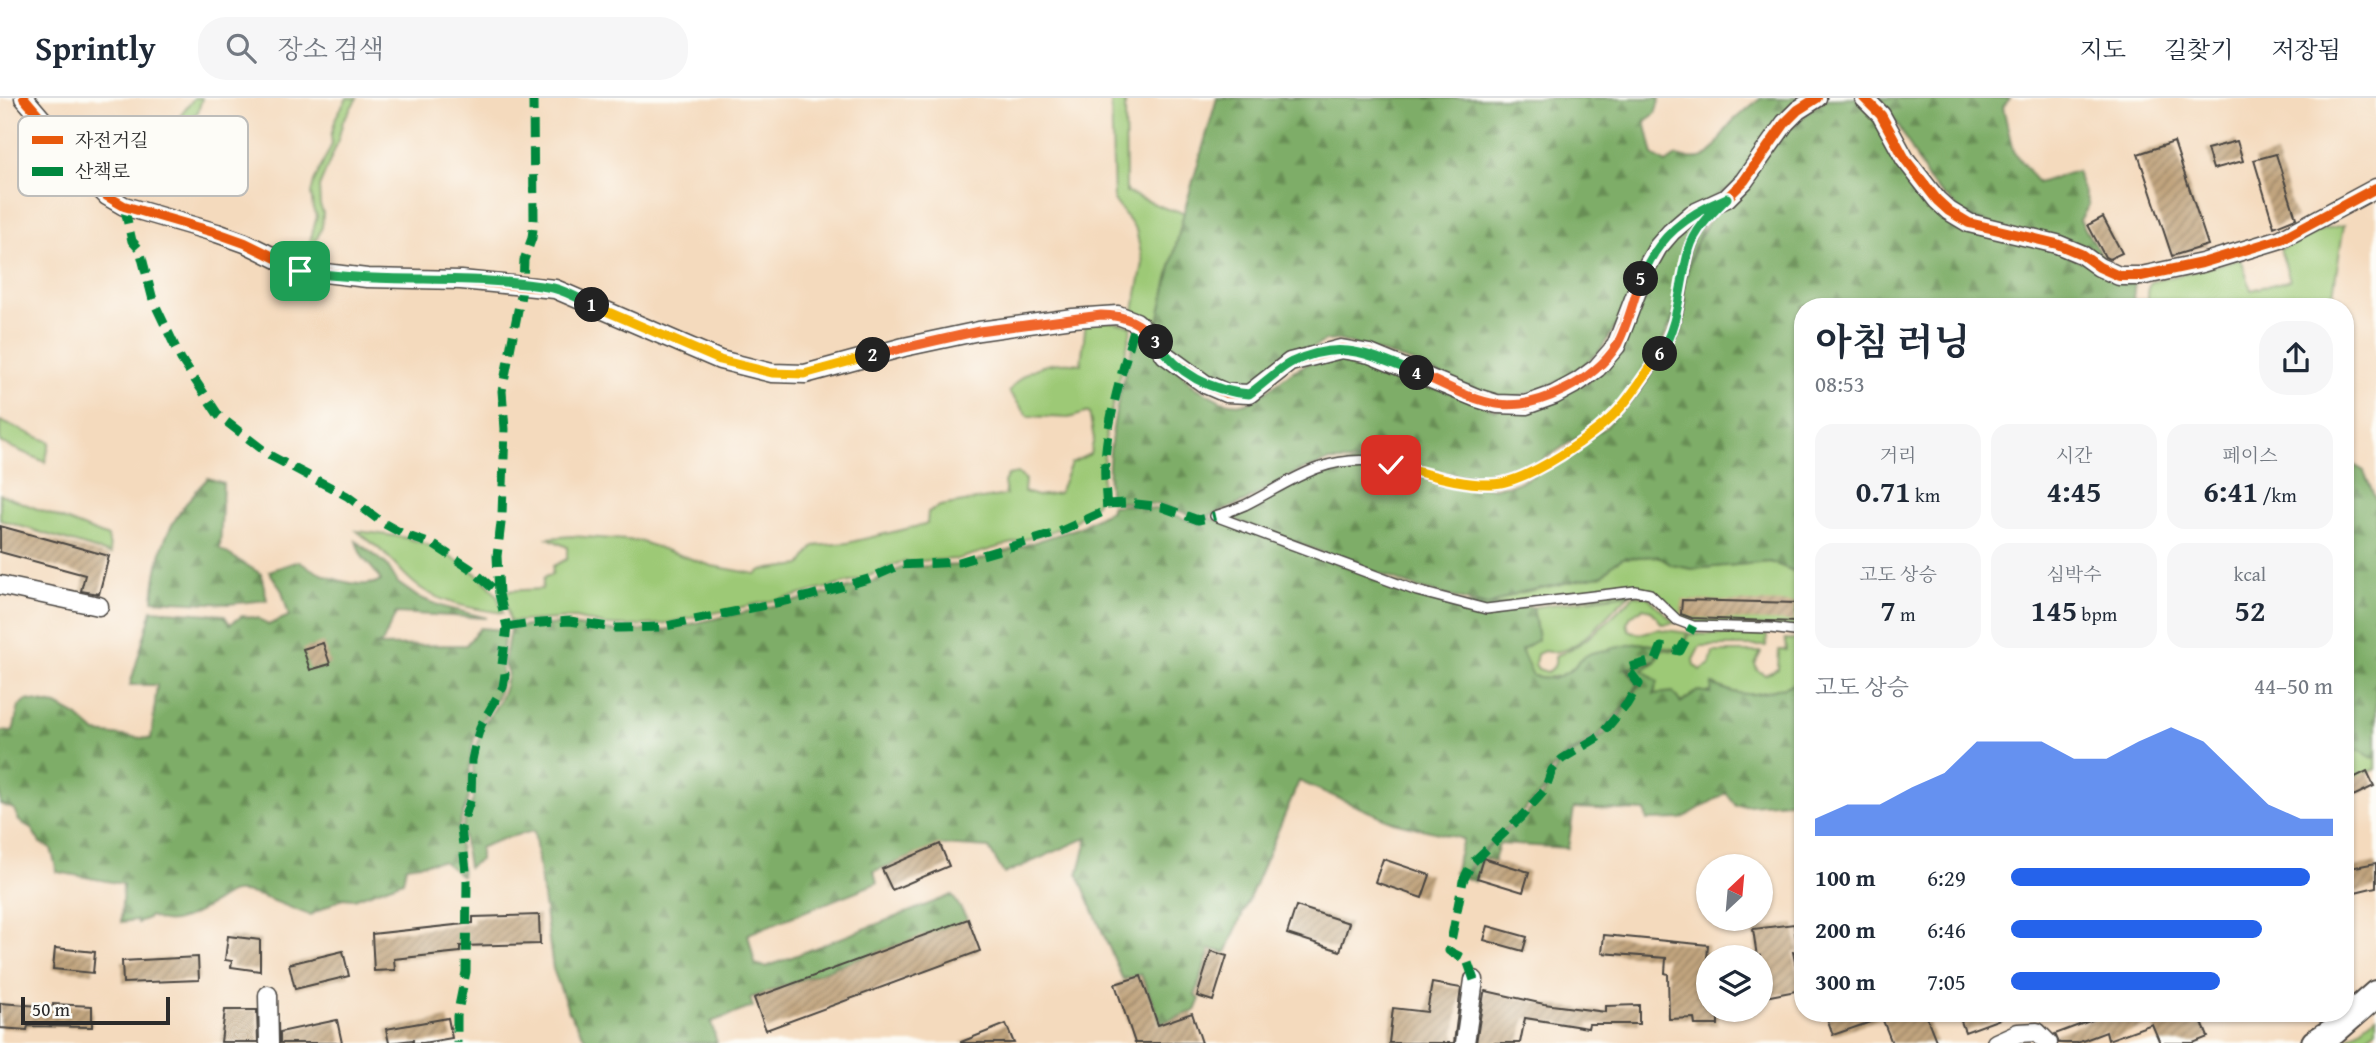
<!DOCTYPE html>
<html lang="ko">
<head>
<meta charset="utf-8">
<style>
	:root { --surface:#fff; --page:#f6f6f7; --text:#1f2937; --muted:#747a83; --line:#e0e1e3; --accent:#2563eb }
	body { margin:0; font-family:"Gentium Book Plus","Noto Serif KR",serif; background:var(--page); color:var(--text); height:100vh; display:flex; flex-direction:column; font-size:26px; white-space:nowrap }
	* { box-sizing:border-box; margin:0 }
	p { font-size:23px; color:var(--muted) }
	.icon { flex:none; width:38px; height:38px; fill:none; stroke:currentColor; stroke-width:2; stroke-linecap:round; stroke-linejoin:round }
	.map { position:relative; flex:1; overflow:hidden }
	.side { position:absolute; left:1794px; top:200px; width:560px; height:724px; display:flex; flex-direction:column; background:var(--surface); border-radius:28px; box-shadow:0 2px 5px #0004 }
	.side>* { flex:none }
	.needle { width:46px; rotate:26deg }
	.buttons { position:absolute; left:1696px; top:756px; display:grid; gap:14px }
	.buttons a { display:grid; place-items:center; width:77px; height:77px; border-radius:50%; background:var(--surface); box-shadow:0 2px 5px #0004; font-size:35px }
	.scale { position:absolute; left:21px; bottom:18px; width:149px; box-sizing:border-box; padding-left:7px; border:4px solid #2b2b2b; border-top:0; font-size:19px; line-height:24px; white-space:nowrap; color:#2b2b2b; -webkit-text-stroke:5px #fdfcf7; paint-order:stroke }
	.pin { position:absolute; display:grid; place-items:center; width:60px; height:60px; color:#fff; margin:-30px; border-radius:14px; box-shadow:0 4px 10px #0006 }
	.km { position:absolute; width:35px; height:35px; margin:-18px; border-radius:50%; background:#222; color:#fff; font-size:19px; line-height:35px; text-align:center }
	.round { display:grid; place-items:center; flex:none; width:74px; height:74px; border-radius:28px; background:var(--page) }
	.overview { display:flex; align-items:center; justify-content:space-between; height:119px; padding:0 21px }
	h1 { font-size:38px; font-weight:700; line-height:52px }
	.metrics { display:grid; grid-template-columns:repeat(3,1fr); gap:10px; height:119px; padding:7px 21px }
	.metrics div { display:grid; align-content:center; border-radius:18px; background:var(--page); text-align:center }
	.metrics b { font-size:30px; font-weight:700 }
	.metrics small { font-size:19px; font-weight:400 }
	.metrics p { font-size:19px }
	.chart { height:196px; padding:14px 21px }
	.chart p { display:flex; justify-content:space-between }
	.chart svg { width:100%; height:126px; margin-top:7px; fill:var(--accent); opacity:.7 }
	ul { padding:0 21px; list-style:none; font-size:23px }
	li { display:grid; grid-template-columns:112px 84px 1fr; align-items:center; height:52px }
	li i { height:18px; border-radius:9px; background:var(--accent) }
	header { display:flex; align-items:center; gap:42px; box-sizing:border-box; height:98px; padding:0 35px; background:var(--surface); border-bottom:2px solid var(--line) }
	header strong { font-size:33px }
	nav { display:flex; gap:38px; margin-inline-start:auto; font-size:24px }
	.search { width:490px; height:63px; background:var(--page); display:flex; align-items:center; gap:18px; box-sizing:border-box; padding:0 24px; border-radius:28px; color:var(--muted); font-size:26px }
	.map>svg:first-child { display:block }
</style>
</head>
<body>
<header>
<strong>Sprintly</strong>
<div class="search"><svg class="icon" aria-label="search" viewBox="0 0 24 24"><circle cx="10" cy="10" r="6"/><path d="M15 15l6 6"/></svg>장소 검색</div>
<nav><a>지도</a><a>길찾기</a><a>저장됨</a></nav>
</header>
<div class="map">
<svg width="2376" height="945" viewBox="0 0 2376 945">
	<defs>
		<pattern id="forest-firs" width="22" height="20" patternUnits="userSpaceOnUse" patternTransform="scale(1.75)"><rect width="22" height="20" fill="#7ead67"/><path d="M5 1l3.5 6h-7zM16 11l3.5 6h-7z" fill="#678d55"/></pattern>
		<pattern id="building-hatch" width="6" height="6" patternUnits="userSpaceOnUse" patternTransform="scale(1.75)"><rect width="6" height="6" fill="#c1a47e"/><path d="M-1 1l2-2M0 6l6-6M5 7l2-2" fill="none" stroke="#9d8667"/></pattern>
	</defs>
	<rect width="100%" height="100%" fill="#fdfcf7"/>
	<filter id="ink" filterUnits="userSpaceOnUse"><feTurbulence type="fractalNoise" baseFrequency=".0143" numOctaves="2"/><feDisplacementMap in="SourceGraphic" scale="14" xChannelSelector="R" yChannelSelector="G"/><feConvolveMatrix kernelMatrix="1 2 1 2 8 2 1 2 1" color-interpolation-filters="sRGB"/></filter>
	<filter id="wash" filterUnits="userSpaceOnUse"><feTurbulence type="fractalNoise" baseFrequency=".00686" numOctaves="4" result="noise"/><feDisplacementMap in="SourceGraphic" scale="28" xChannelSelector="R" yChannelSelector="G"/><feGaussianBlur stdDeviation="1.57" result="paint"/><feColorMatrix in="noise" values="0 0 0 0 0 0 0 0 0 0 0 0 0 0 0 0 0 1.4 0 .05"/><feComposite in="paint" operator="in"/></filter>
	<g filter="url(#wash)">
		<rect width="100%" height="100%" fill="#f4dabd"/>
		<path fill="#9dc976" stroke="#647a50" stroke-width="2" d="M194 0H202L198 14 185 22 174 38 172 60 164 69 143 77C154 67 166 59 167 43L132 50 168 34Z
			M347 0H357L343 23 337 46 319 89 320 107 323 115 322 129 305 168 298 164 308 151 317 118 313 111 311 95 314 84 332 46 331 38 336 19Z
			M1111 0H1125L1126 94 1167 111 1184 114 1158 223 1163 238 1133 217 1143 165 1136 132 1114 102Z
			M2344 127 2331 208H2154C2146 200 2145 194 2151 184L2241 161 2251 192 2290 182 2280 151 2324 131Z
			M1086 223H1109L1132 228 1106 334 1101 393 1096 406 1074 424 1050 434 958 461 901 464 862 481 795 498 662 526 629 528 605 527 575 520 510 524 504 493 542 491 544 479 552 477 553 468 567 461V449L548 440 572 438 639 443 712 468 756 476 762 472 801 467 814 448 847 445 927 426 928 414 940 408 1006 397 1004 384 1008 377 1018 375 1025 382 1024 394 1037 398 1059 395 1071 365 1090 356 1094 341 1089 314 1069 320 1028 318 1009 294C1025 268 1053 262 1081 266Z
			M0 323 50 344 45 364 0 344Z
			M0 396 108 439 111 456 0 422Z
			M357 433C373 435 390 437 406 440 433 446 485 475 498 500 500 504 501 510 503 515 474 511 443 506 419 489 406 480 398 468 387 458 378 449 367 441 357 433Z
			M1657 458 1672 467 1693 471 1770 464 1802 476V531L1694 525 1678 519 1651 493 1487 508 1518 495 1603 477 1613 466 1623 460Z
			M1630 496C1607 514 1578 561 1544 553L1537 556 1535 566 1538 571 1547 574C1555 570 1556 566 1555 558 1590 546 1608 520 1635 497L1648 499 1675 525 1662 526 1651 512 1643 510 1631 518 1627 525 1629 532 1639 536 1658 531 1688 535 1679 552 1638 545 1579 562C1568 580 1553 581 1532 578L1521 552 1538 541 1533 509Z
			M1690 536 1767 537 1766 548H1700L1693 562 1694 567 1700 572 1710 566 1713 554H1761L1755 566 1757 572 1765 577 1778 571 1779 552H1786L1785 541 1802 542V583C1766 595 1749 604 1713 586L1711 595 1698 593 1681 605 1654 596 1643 572 1656 563 1661 551 1680 554Z
			M2359 652 2373 660 2376 659V671L2345 686V654Z
			M2376 918V931L2358 945H2341Z"/>
		<path fill="url(#forest-firs)" stroke="#546c49" stroke-width="2" d="M1217 0H1660L1655 16 1645 23 1653 57 1666 65 1676 58C1715 68 1712 48 1731 25 1740 16 1751 8 1761 0H1807L1739 85 1687 114 1601 251 1574 276 1544 290 1510 301 1457 286 1419 266 1338 242 1325 243 1297 259 1258 288 1225 292C1198 272 1170 256 1158 223L1184 114Z
			M1856 0 1870 14 1931 105 2135 184 2133 201 2139 208H1802V476L1770 464 1692 471 1672 467 1657 458 1623 460 1613 466 1603 477 1518 495 1487 508 1418 490 1225 418 1315 373 1358 365 1490 390 1512 387 1526 381 1606 329 1665 254 1693 151 1710 121 1781 39 1815 8 1827 1Z
			M1879 0H2010L2003 9 2013 53 2038 85 2076 73 2089 107 2080 122 2095 148 2110 168 1964 116 1929 83 1899 28Z
			M1706 116 1672 222 1659 251 1620 307 1601 324 1523 375 1490 384 1392 364 1328 363 1295 375 1244 404 1206 419 1198 420 1162 407 1110 403C1103 352 1122 282 1137 233L1195 289 1221 303 1231 305 1242 306 1253 303 1293 273 1314 263 1351 257 1496 312 1588 285 1659 153Z
			M2345 362 2364 373 2376 403V659L2373 660 2359 652 2345 654Z
			M208 380 223 385 220 451 261 476 267 502 228 506 153 502C158 446 169 421 208 380Z
			M1127 407 1162 412 1198 426 1210 420 1229 426 1454 507 1533 509 1538 542 1521 552 1533 578 1554 581 1573 571 1579 562 1591 555 1638 545 1660 548 1655 562 1626 570 1638 586 1626 606 1599 637 1561 661 1551 672 1545 691 1471 765 1464 779 1454 775 1463 741 1393 724 1299 683 1226 855 1210 851 1195 898 1200 901 1195 913 1161 925 1141 876 1123 882 1078 777 1088 739 1004 776 989 750 943 747 874 773 877 785 748 836 755 866 766 869 952 797 968 822 750 900 753 909 711 924 717 945H588L569 914 553 871 534 733C515 737 498 741 480 750V762L468 769 462 730 473 701V662L483 627 499 604 505 588 508 575 504 567 510 531 525 528 564 526 614 533 664 532 808 500 869 485 903 469 963 467 1078 430 1111 412V408Z
			M356 443 387 467 398 485 418 499 444 509 487 520 396 515 382 545 374 548 466 547 480 530 505 532 501 568 503 579 497 599 479 627 474 641 470 663 469 698 458 731 462 778 442 763 406 768 403 783 354 801 342 800 311 817C293 813 246 786 228 796 207 808 175 835 151 818L138 825 137 822 121 824 123 786 57 774 51 750 40 745 31 730 19 723 14 711 0 706V633L13 634 19 608 27 602 57 607 77 618 96 635 151 641 157 587H130L152 512 224 517 230 526 242 518 258 520 268 527 289 518 282 493 269 473 298 463C319 477 356 493 381 483 372 465 362 466 356 443Z
			M1656 563 1643 572 1658 584 1654 596 1673 594 1681 605 1698 593 1711 595 1712 586C1749 604 1766 595 1802 583V703L1736 708 1726 695 1681 721 1647 722 1645 713 1574 710 1568 750 1499 746 1494 763 1482 759 1475 784 1465 780C1484 744 1524 726 1546 693 1552 683 1552 673 1561 664 1572 653 1590 649 1602 638 1617 624 1629 604 1640 586L1629 571Z"/>
		<g id="blocks">
			<path fill="url(#building-hatch)" d="M2237 43 2243 63 2213 71 2207 51Z
				M2174 44 2208 147 2172 158 2138 56Z
				M2276 56 2296 120 2274 129 2254 62Z
				M2103 119 2122 155 2109 161 2105 159 2088 127Z
				M0 428 109 458 99 496 81 493 85 477 0 454Z
				M1682 502 1795 505 1794 524 1692 520 1681 516Z
				M323 545 330 566 310 572 303 551Z
				M2367 673 2374 688 2345 702V684Z
				M940 746 949 768 892 792 882 771Z
				M1483 760 1529 774 1523 794 1477 780Z
				M1383 761 1430 777 1422 800 1375 784Z
				M2376 765V789L2355 794 2350 770Z
				M1296 808 1349 825 1340 853 1287 836Z
				M539 817 540 846 460 848V854L394 861 395 872 374 873 372 836 473 825V819Z
				M968 821 980 853 766 932 754 900Z
				M1794 826 1798 854H1793L1801 892 1760 900V858L1757 859 1753 831Z
				M1488 828 1527 839 1523 853 1484 842Z
				M1604 837 1708 847 1704 902 1708 901V912H1718V927H1695L1694 920 1669 921 1668 876 1665 875 1666 860 1602 855Z
				M228 838 260 842V873L231 869 232 863 225 862Z
				M55 850 95 854 93 875 53 871Z
				M343 853 349 878 295 891 289 866Z
				M1211 853 1227 858 1213 903 1197 898Z
				M198 859 199 882 123 885 122 863Z
				M1141 878 1158 927 1192 915 1202 945H1135L1115 886Z
				M1432 885 1461 890 1454 945H1389L1393 910 1427 914Z
				M1486 893 1544 906 1606 914V908L1639 907V926H1589L1588 930 1525 920 1520 945H1476L1484 895Z
				M0 905 53 909V906L92 908V929L28 928 27 932 0 930Z
				M225 912H257L258 944H221Z
				M1842 915H1925L1937 945H1892L1882 920 1833 937 1827 920Z
				M1958 915H2010L2011 917 1965 934Z
				M2111 915H2198L2208 939 2193 945H2160L2152 926 2108 942 2106 934 2077 945H2059L2055 936Z
				M448 920 452 940 423 945H413V942L389 945 386 931Z
				M337 922 342 945H280V934Z
				M1006 926 1014 945H961V944Z"/>
		</g>
	</g>
	<g filter="url(#ink)">
		<use href="#blocks" fill-opacity="0" stroke="#494541" stroke-width="2"/>
		<g fill="none" stroke-linecap="round" stroke-linejoin="round">
			<g stroke="#494541" stroke-width="12">
				<path id="service" d="M1716 111C1679 146 1689 181 1675 224 1666 251 1641 287 1622 309 1599 335 1526 386 1491 386 1458 387 1405 370 1371 363 1319 359 1289 385 1245 407 1236 411 1225 415 1215 418L1417 493 1486 511 1635 493 1650 496 1677 522 1693 528 1770 530 1802 534"/>
			</g>
			<g stroke="#494541" stroke-width="21">
				<path id="minor" d="M24 0 53 34 72 62 107 98 124 108 217 135 245 145 300 172 367 180 461 182 555 191 720 262 772 275 805 276 904 249 979 233 1073 220 1118 217 1136 224 1152 238 1165 257 1205 286 1226 295 1249 296 1290 264 1341 251 1370 256 1477 300 1497 306 1526 307 1554 297 1578 284 1597 270 1616 248 1645 172 1658 149 1671 134 1692 116 1727 100 1744 83 1785 25 1798 12 1817 0
					M1864 0 1881 17 1905 61 1937 102 1949 113 1969 125 2057 146 2081 156 2099 169 2119 178H2141L2202 165 2281 141 2376 90
					M0 487 99 508
					M268 897 269 945
					M1465 945 1474 882
					M1996 945 2018 935 2037 934 2048 945"/>
			</g>
			<g stroke="#494541" stroke-width="30">
				<path id="primary" d="M2315 945 2334 933 2376 896"/>
			</g>
			<use href="#service" stroke="#fff" stroke-width="9"/>
			<use href="#minor" stroke="#fff" stroke-width="18"/>
			<use href="#primary" stroke="#fff" stroke-width="26"/>
			<path stroke="#00873e" stroke-width="9" stroke-dasharray="18 9" stroke-linecap="butt" d="M124 108 132 143 140 152 153 202 181 261 219 318 271 358 347 398 383 425 405 437 434 447 471 471 499 496 507 529 502 567 505 576 503 589 481 627 476 643 472 662 471 700 461 730 467 782 466 874 457 918V945
				M1107 406 1127 405 1162 409 1198 422 1215 418
				M499 496 497 458 502 417 505 331 502 293 523 187 524 162 532 140 534 122 533 0
				M507 529 525 526 570 523 615 530 661 529 809 498 868 481 900 467 959 464 1057 435 1107 412C1106 396 1104 379 1105 363 1108 316 1124 269 1136 224
				M1474 882 1467 862 1449 853 1463 783 1472 765 1520 720 1545 692 1552 672 1562 661 1600 638 1627 606 1639 586 1627 570 1656 562 1661 549 1680 553 1693 528"/>
			<g stroke="#fdfcf7" stroke-width="15">
				<path id="cycleway" d="M24 0 53 34 72 62 107 98 124 108 217 135 245 145 300 172 367 180 461 182 555 191 720 262 772 275 805 276 904 249 979 233 1073 220 1118 217 1136 224 1152 238 1165 257 1205 286 1226 295 1249 296 1290 264 1341 251 1370 256 1477 300 1497 306 1526 307 1554 297 1578 284 1597 270 1616 248 1645 172 1658 149 1671 134 1692 116 1727 100 1744 83 1785 25 1798 12 1817 0
					M1864 0 1881 17 1905 61 1937 102 1949 113 1969 125 2057 146 2081 156 2099 169 2119 178H2141L2202 165 2281 141 2376 90"/>
			</g>
			<use href="#cycleway" stroke="#e8590c" stroke-width="10"/>
		</g>
	</g>
	<g fill="none" stroke-linecap="round" stroke-linejoin="round" filter="url(#ink)">
		<g stroke="#fff" stroke-width="14">
			<path id="split-1" d="M300 173C383 187 470 175 553 190 566 193 580 201 592 207"/>
		</g>
		<g stroke="#fff" stroke-width="14">
			<path id="split-2" d="M592 207 720 262 772 275 804 276 873 257"/>
		</g>
		<g stroke="#fff" stroke-width="14">
			<path id="split-3" d="M873 257 979 233 1101 217C1124 217 1142 224 1156 244"/>
		</g>
		<g stroke="#fff" stroke-width="14">
			<path id="split-4" d="M1156 244C1179 276 1210 293 1249 296 1261 288 1282 268 1292 264 1343 240 1370 258 1417 275"/>
		</g>
		<g stroke="#fff" stroke-width="14">
			<path id="split-5" d="M1417 275C1443 285 1469 302 1497 306 1537 312 1596 282 1617 247 1628 227 1633 202 1641 181"/>
		</g>
		<g stroke="#fff" stroke-width="14">
			<path id="split-6" d="M1641 181C1658 138 1686 117 1727 100 1712 115 1695 131 1689 152 1679 187 1680 224 1660 256"/>
		</g>
		<g stroke="#fff" stroke-width="14">
			<path id="split-7" d="M1391 367C1423 374 1458 387 1491 386 1526 386 1600 335 1622 308 1636 292 1647 273 1660 256"/>
		</g>
		<use href="#split-1" stroke="#22a559" stroke-width="9"/>
		<use href="#split-2" stroke="#f5b400" stroke-width="9"/>
		<use href="#split-3" stroke="#f0652b" stroke-width="9"/>
		<use href="#split-4" stroke="#22a559" stroke-width="9"/>
		<use href="#split-5" stroke="#f0652b" stroke-width="9"/>
		<use href="#split-6" stroke="#22a559" stroke-width="9"/>
		<use href="#split-7" stroke="#f5b400" stroke-width="9"/>
	</g>
	<rect x="18" y="18" width="230" height="80" rx="10" fill="#fdfcf7" stroke="#bebdba" stroke-width="2"/>
	<rect x="32" y="38" width="31" height="8" fill="#e8590c"/>
	<rect x="32" y="69" width="31" height="9" fill="#00873e"/>
	<g font-size="19" fill="#2b2b2b">
		<text x="75" y="49">자전거길</text>
		<text x="75" y="80">산책로</text>
	</g>
</svg>
<div class="buttons">
<a><svg class="needle" viewBox="-14 -14 28 28"><path d="M0-13l5 13h-10z" fill="#e53935"/><path d="M0 13l5-13h-10z" fill="#747a83"/></svg></a>
<a><svg class="icon" aria-label="layers" viewBox="0 0 24 24"><path d="M12 4l9 5-9 5-9-5zM3 14l9 5 9-5"/></svg></a>
</div>
<div class="scale">50 m</div>
<div class="pin" style="left:300px;top:173px;background:#1e9e55"><svg class="icon" aria-label="arrive" viewBox="0 0 24 24"><path d="M6 21V4h12l-3 4 3 4H6"/></svg></div>
<div class="pin" style="left:1391px;top:367px;background:#d93025"><svg class="icon" aria-label="check" viewBox="0 0 24 24"><path d="M5 12l5 5 9-10"/></svg></div>
<b class="km" style="left:592px;top:207px">1</b>
<b class="km" style="left:873px;top:257px">2</b>
<b class="km" style="left:1156px;top:244px">3</b>
<b class="km" style="left:1417px;top:275px">4</b>
<b class="km" style="left:1641px;top:181px">5</b>
<b class="km" style="left:1660px;top:256px">6</b>
<section class="side">
<div class="overview"><div><h1>아침 러닝</h1><p>08:53</p></div><a class="round"><svg class="icon" aria-label="share" viewBox="0 0 24 24"><path d="M12 15V3M7 8l5-5 5 5M5 13v7h14v-7"/></svg></a></div>
<div class="metrics">
<div><p>거리</p><b>0.71<small> km</small></b></div>
<div><p>시간</p><b>4:45</b></div>
<div><p>페이스</p><b>6:41<small> /km</small></b></div>
</div>
<div class="metrics">
<div><p>고도 상승</p><b>7<small> m</small></b></div>
<div><p>심박수</p><b>145<small> bpm</small></b></div>
<div><p>kcal</p><b>52</b></div>
</div>
<div class="chart"><p><span>고도 상승</span>44–50 m</p>
<svg viewBox="0 0 160 44" preserveAspectRatio="none"><path d="M0 44V38L10 33L20 33L30 27L40 22L50 11L60 11L70 11L80 17L90 17L100 11L110 6L120 11L130 22L140 33L150 38L160 38V44z"/></svg>
</div>
<ul>
<li><b>100 m</b>6:29<i style="width:93%"></i></li>
<li><b>200 m</b>6:46<i style="width:78%"></i></li>
<li><b>300 m</b>7:05<i style="width:65%"></i></li>
</ul>
</section>
</div>
</body>
</html>
